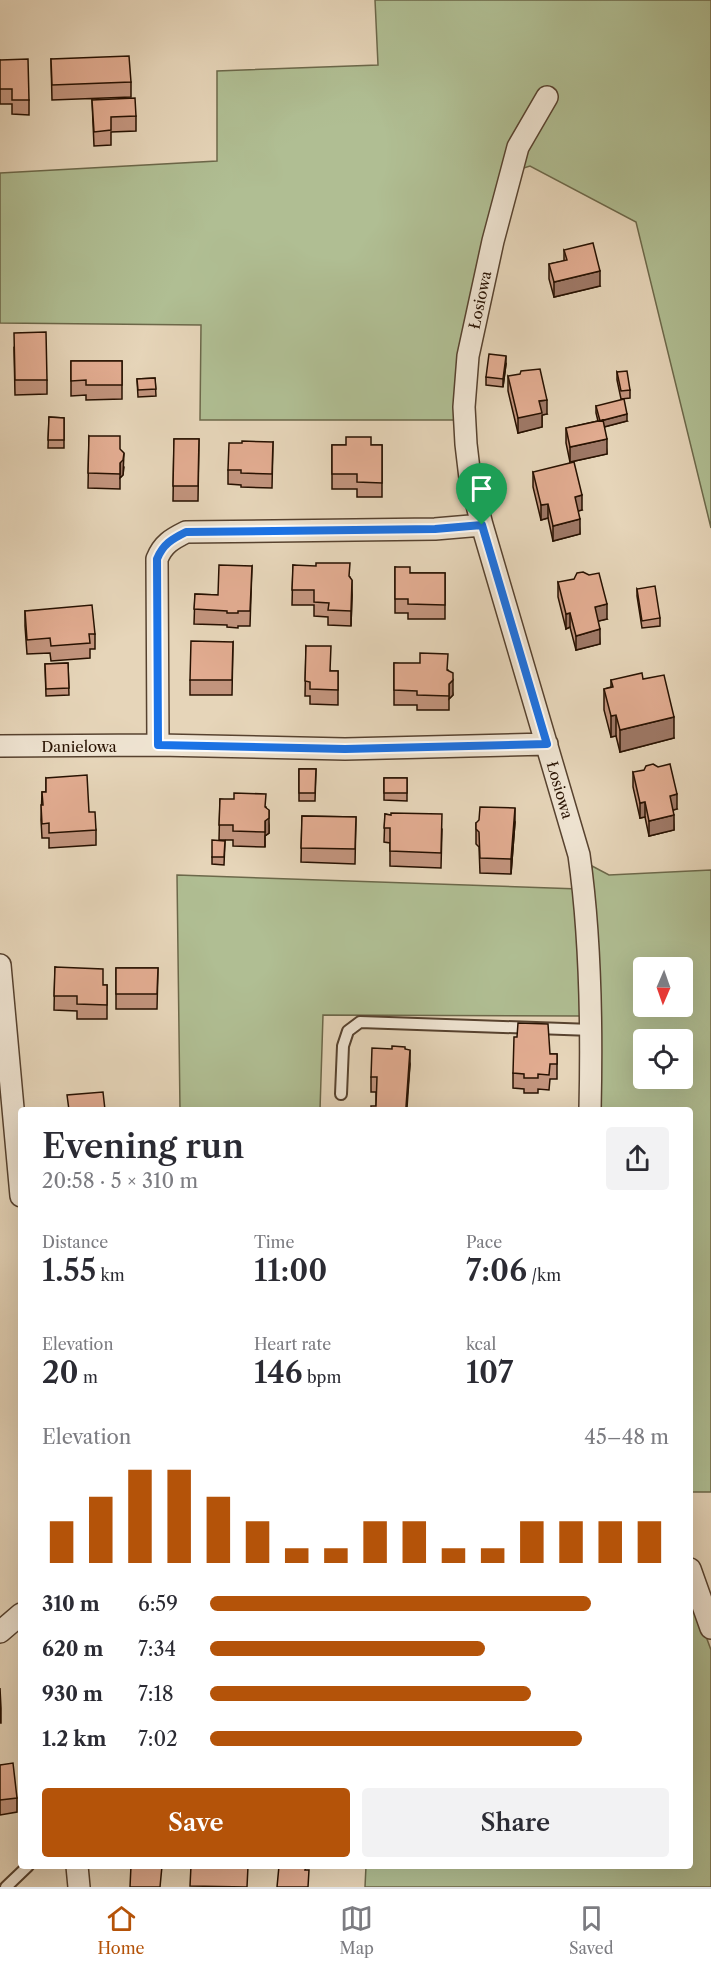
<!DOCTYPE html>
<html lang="en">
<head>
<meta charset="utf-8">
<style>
	:root { --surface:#fff; --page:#f2f2f3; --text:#2b2b33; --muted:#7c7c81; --line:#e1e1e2; --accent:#b45309 }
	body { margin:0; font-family:"Libre Caslon Text",serif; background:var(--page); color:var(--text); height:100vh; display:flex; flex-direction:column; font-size:22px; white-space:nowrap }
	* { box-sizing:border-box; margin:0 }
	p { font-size:20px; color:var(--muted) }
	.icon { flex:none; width:33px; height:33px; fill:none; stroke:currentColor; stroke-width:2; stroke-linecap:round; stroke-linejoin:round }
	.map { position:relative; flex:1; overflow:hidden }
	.details { position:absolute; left:18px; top:1107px; width:675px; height:762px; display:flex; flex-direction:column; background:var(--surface); border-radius:6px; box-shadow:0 6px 24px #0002 }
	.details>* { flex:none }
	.needle { width:39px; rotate:182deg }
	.controls { position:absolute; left:633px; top:957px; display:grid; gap:12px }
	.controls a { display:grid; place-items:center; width:60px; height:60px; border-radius:6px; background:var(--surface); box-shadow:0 6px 24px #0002; font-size:30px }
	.pin { position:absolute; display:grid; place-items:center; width:51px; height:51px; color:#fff; margin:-62px -26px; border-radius:50% 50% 50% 0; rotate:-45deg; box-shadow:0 0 6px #0007 }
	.pin .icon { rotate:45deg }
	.round { display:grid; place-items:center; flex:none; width:63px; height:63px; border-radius:6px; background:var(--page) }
	.overview { display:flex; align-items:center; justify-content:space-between; height:102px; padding:0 24px }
	h1 { font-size:33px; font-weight:600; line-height:45px }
	.metrics { display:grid; grid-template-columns:repeat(3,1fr); gap:9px; height:102px; padding:6px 24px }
	.metrics div { display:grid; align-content:center }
	.metrics b { font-size:30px; font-weight:600 }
	.metrics small { font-size:16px; font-weight:400 }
	.metrics p { font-size:16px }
	.chart { height:168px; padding:12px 24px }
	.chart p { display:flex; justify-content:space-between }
	.chart svg { width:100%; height:108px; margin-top:6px; stroke:var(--accent); stroke-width:6 }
	.action { display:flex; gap:12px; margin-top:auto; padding:12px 24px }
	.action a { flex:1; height:69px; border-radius:6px; background:var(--accent); color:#fff; font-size:24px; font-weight:600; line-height:69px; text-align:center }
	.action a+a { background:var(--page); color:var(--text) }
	ul { padding:0 24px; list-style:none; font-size:20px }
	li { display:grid; grid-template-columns:96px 72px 1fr; align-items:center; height:45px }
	li i { height:15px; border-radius:8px; background:var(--accent) }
	.tab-bar { display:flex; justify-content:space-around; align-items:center; height:84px; border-top:2px solid var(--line); background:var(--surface); font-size:16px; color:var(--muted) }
	.tab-bar a { display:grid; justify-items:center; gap:3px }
	.tab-bar .active { color:var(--accent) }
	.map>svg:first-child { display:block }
</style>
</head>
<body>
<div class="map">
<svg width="711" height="1887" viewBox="0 0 711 1887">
	<rect width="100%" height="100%" fill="#e6d5b9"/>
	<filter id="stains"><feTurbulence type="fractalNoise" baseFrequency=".00333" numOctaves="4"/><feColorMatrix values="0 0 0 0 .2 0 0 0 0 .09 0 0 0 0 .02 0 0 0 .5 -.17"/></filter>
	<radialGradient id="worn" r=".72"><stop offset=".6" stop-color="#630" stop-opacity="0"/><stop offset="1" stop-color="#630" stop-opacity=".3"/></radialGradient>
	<path fill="#b0be93" stroke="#6c684a" stroke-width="1.5" fill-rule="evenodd" d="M375 0H711V528L636 222 530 166 517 170 460 420H200L201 325 0 323V173L217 161V71L378 65Z
		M592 866 609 875 711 870V1492H690V1110H598ZM644 968H682V1006H644ZM644 1040H682V1078H644Z
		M177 875 579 889 581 1016 323 1015 320 1110H180Z
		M690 1593 711 1650V1887H365L366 1866H690Z"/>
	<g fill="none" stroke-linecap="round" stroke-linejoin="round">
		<g stroke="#57422f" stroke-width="14">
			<path id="service" d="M341 1094 343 1046 348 1031 360 1022 592 1030
				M6 1887 28 1866"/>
		</g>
		<g stroke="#57422f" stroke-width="24">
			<path id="minor" d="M547 97 518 147 493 241 468 356 464 407 466 444 470 478 482 525 579 855C591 939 592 1025 590 1110
				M158 745 157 559C163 544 172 539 186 532L435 529 482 525
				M0 746 158 745 345 749 547 744
				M0 965 21 1196
				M690 1569 711 1628
				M0 1632 21 1614
				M77 1866 79 1887"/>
		</g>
		<use href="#service" stroke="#efe4d2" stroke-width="10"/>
		<use href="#minor" stroke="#efe4d2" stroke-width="21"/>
	</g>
	<path fill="#c2947d" stroke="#271101" stroke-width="1.5" d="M51 59 131 82V97L52 100Z
		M0 60 29 100V115L12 114V104H0Z
		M92 100 136 116V131L111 132V145L94 146Z
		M564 250 600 286 554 297 549 279V264L564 261Z
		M14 348 47 380V394L15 395Z
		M71 361H122V399L86 400V395L71 396Z
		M506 364 503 387 486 385V377Z
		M617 372 630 390V398L621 399 617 380Z
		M508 376 547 414 542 415V427L518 433 508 391Z
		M155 378 156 396 138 397 137 379Z
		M596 406 627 421 604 427 607 454 570 462 566 443V428L598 421 596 413Z
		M49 417 64 418V448H48Z
		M89 436 124 467 123 475 120 478V489L88 488Z
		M174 439H199L198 501H173Z
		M273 442 272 488 241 487V485L228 484V470Z
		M332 445H382V497H357V489H332Z
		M533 472 582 510 578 511 580 534 553 541 548 518 541 520 533 487Z
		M293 565 350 577 352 595 351 626 328 625V617L314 616V605H292Z
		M252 566 250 626H238V628L227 627V625L194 624 195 594 218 595Z
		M395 567 410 573H445V619H408V613H395Z
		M558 582 607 619 598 621 600 644 576 650 570 627 566 629 558 597Z
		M637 589 660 618V626L642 628 637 596Z
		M25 611 95 634V649H90V658L51 661 50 653 27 654 25 626Z
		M233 642 232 695H190V680Z
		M306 646 331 671H338V705L310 704V696H305Z
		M68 663 69 695 46 696 45 664Z
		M394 663 448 670 453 695 449 699V710H417V705H394Z
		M643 679 674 738 620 752 616 736 611 737 604 710V689L611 687V680Z
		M299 769H316L315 801H299Z
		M633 772 677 809 673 810 674 830 649 836 645 817 640 818 633 787Z
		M46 778 89 812 96 830V845L49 848V838H42L41 820 42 792H46Z
		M384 778H407V801L384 800Z
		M220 799 266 807 269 825V833L265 836V847L233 846V840H219Z
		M385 814 442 829 441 868 390 866V843L384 842Z
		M302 816 356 817 355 864 301 862Z
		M515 822 511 874 480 873 479 847 476 844V823Z
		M225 841 224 865 212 864V857Z
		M55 967 103 985H107V1019H77V1011L54 1010Z
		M116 968H158L157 1009H116Z
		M405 1049 410 1064 407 1108 376 1106V1092H371V1077Z
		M550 1054H557V1079H550L549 1090 538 1089V1093H524V1089L513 1088V1073Z
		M0 1688 1 1708V1723H0Z
		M0 1765 17 1798V1812L0 1815Z"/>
	<path fill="#9e7866" stroke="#271101" stroke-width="1.5" d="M600 271V286L554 297V282Z
		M506 356V364L503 387V379Z
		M547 400V414L542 415V427L518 433V418L539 401Z
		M627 414V421L600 428V421Z
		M607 439V454L570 462V447Z
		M124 453 123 475 120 478V463Z
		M582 495V510L575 512V497Z
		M548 504V518L541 520V505Z
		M580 519V534L553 541V526Z
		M352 580V595L351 626V611Z
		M607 604V619L595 622V607Z
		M570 613V627L566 629V614Z
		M600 629V644L576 650V636Z
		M453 680V695L449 699V684Z
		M616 715V736L611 737V716Z
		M674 717V738L620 752V730Z
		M677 794V809L670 811V796Z
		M645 802V817L640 818V803Z
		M515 808V822L511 874V859Z
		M269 810V833L265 836V847V821Z
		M674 815V830L649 836V821Z
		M410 1050V1064L406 1110Z"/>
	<path fill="#e2ac91" stroke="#271101" stroke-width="1.5" d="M129 56 131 82 52 85 51 59Z
		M28 59 29 100H12V89H0V60Z
		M135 98 136 116 111 117V130L94 132 92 100Z
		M593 243 600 271 554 282 549 264 567 260 564 250Z
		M46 332 47 380H15L14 333Z
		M489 354 506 356 503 379 486 377Z
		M71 361H122V385H86V380L71 381Z
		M540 369 547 400 539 401 542 413 518 418 508 376 520 374 521 371Z
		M627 371 630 390 621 391 617 372Z
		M155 378 156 389 138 390 137 379Z
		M624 399 627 414 600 421 596 406Z
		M49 417 64 418V440H48Z
		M603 420 607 439 570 447 566 428Z
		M89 436H120V449L124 453 123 460 120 463V474L88 473Z
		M346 437H371V445H382V483L357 482V474H332V445H346Z
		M174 439H199L198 486H173Z
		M242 441 273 442 272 474 241 473V470H228L229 443H242Z
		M574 462 582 495 575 497 580 519 553 526 548 504 541 505 533 472Z
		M316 563H350L349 576 352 580 351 611 328 610 329 603 314 602V590H292L293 565 316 566Z
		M219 565 252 566 250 611H238V613H227V611L194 609 195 594 218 595Z
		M395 567H410V573H445V605L408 604V599H395Z
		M583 572 589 575 599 573 607 604 595 607 600 629 576 636 570 613 566 614 558 582 574 579 577 573Z
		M655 586 660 618 642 621 637 589Z
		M92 605 95 634H89L90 643 51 646 50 638 27 640 25 611Z
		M191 641 233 642 232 680H190Z
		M306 646H331L330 671H338V690L310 689V682L305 681Z
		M420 653 448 654 447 670 453 673V680L449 684V696L417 695V691L394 690V663H420Z
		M68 663 69 688 46 689 45 664Z
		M642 673 643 679 664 675 674 717 620 730 616 715 611 716 604 689 613 687 611 680Z
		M653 764 658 767 670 764 677 794 670 796 674 815 649 821 645 802 640 803 633 772 644 770 646 766Z
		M299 769H316L315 793H299Z
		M87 775 89 812H95L96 830 49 833V823L42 824 41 805H43L42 792H46V778Z
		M384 778H407V793H384Z
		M234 793 266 794 265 807 269 810V818L265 821V832L233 831V825H219L220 799H234Z
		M480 807 515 808 511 859 480 858 479 832 476 829V823L479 820Z
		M391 813 442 814 441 853 390 851V828H384L385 814 391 815Z
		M302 816 356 817 355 849 301 848Z
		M212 840 225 841 224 857H212Z
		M55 967 103 969V985H107V1005L77 1004V996H54Z
		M116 968H158L157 994H116Z
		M518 1023 548 1024 550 1054H557V1064H550L549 1075 538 1074V1078H524V1074L513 1073 514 1037H517Z
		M392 1046 405 1047V1049L410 1050 406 1107 408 1108V1110H371V1106H376L377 1077H371L372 1048 392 1049Z
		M103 1092 105 1110H69L67 1095Z
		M517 1108 531 1109V1110H517Z
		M13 1763 17 1798 0 1800V1765Z
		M131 1866H162L160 1887H130Z
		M191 1866H248L247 1887 190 1886Z
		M279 1866H306L305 1870H309L308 1887H277Z"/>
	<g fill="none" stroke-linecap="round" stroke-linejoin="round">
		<g stroke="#fff" stroke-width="12">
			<path id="route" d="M482 525 547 744 345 749 158 745 157 559C163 544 172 539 186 532L435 529Z"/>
		</g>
		<use href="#route" stroke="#1a73e8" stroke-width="8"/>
	</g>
	<g text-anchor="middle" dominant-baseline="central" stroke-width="4.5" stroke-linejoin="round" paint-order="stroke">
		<g font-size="15" fill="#271101" stroke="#efe4d2">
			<text transform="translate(480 300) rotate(-78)">Łosiowa</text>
			<text x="79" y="746">Danielowa</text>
			<text transform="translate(560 790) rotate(74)">Łosiowa</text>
		</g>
	</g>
	<rect width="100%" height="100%" filter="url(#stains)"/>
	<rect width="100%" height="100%" fill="url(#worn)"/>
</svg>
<div class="controls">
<a><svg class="needle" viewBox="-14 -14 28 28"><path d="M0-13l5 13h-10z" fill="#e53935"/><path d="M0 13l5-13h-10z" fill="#7c7c81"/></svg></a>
<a><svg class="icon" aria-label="locate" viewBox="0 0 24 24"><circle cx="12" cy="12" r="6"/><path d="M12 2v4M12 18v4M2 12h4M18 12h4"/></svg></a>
</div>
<div class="pin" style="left:482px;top:525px;background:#1e9e55"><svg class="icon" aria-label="arrive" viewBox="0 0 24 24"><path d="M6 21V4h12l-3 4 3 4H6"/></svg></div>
<section class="details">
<div class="overview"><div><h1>Evening run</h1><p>20:58 · 5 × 310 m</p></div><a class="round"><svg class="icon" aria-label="share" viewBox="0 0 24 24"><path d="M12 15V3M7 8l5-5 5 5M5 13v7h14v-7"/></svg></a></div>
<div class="metrics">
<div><p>Distance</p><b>1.55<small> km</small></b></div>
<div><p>Time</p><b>11:00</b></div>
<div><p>Pace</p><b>7:06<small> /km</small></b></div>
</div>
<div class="metrics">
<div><p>Elevation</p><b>20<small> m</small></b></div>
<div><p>Heart rate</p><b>146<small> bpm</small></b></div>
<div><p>kcal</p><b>107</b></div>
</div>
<div class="chart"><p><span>Elevation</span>45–48 m</p>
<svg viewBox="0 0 160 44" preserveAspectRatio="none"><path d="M5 44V27M15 44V17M25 44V6M35 44V6M45 44V17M55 44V27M65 44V38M75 44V38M85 44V27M95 44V27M105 44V38M115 44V38M125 44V27M135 44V27M145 44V27M155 44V27"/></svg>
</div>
<ul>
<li><b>310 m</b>6:59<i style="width:83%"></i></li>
<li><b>620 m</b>7:34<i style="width:60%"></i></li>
<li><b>930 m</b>7:18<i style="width:70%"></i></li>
<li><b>1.2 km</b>7:02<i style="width:81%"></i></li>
</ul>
<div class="action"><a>Save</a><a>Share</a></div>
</section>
</div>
<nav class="tab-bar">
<a class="active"><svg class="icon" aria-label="home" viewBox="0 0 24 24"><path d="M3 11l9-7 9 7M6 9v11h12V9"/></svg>Home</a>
<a><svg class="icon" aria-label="map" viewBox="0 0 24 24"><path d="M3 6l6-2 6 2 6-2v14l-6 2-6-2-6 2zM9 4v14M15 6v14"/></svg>Map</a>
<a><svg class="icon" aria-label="saved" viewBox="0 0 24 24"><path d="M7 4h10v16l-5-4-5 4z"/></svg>Saved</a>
</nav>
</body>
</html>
